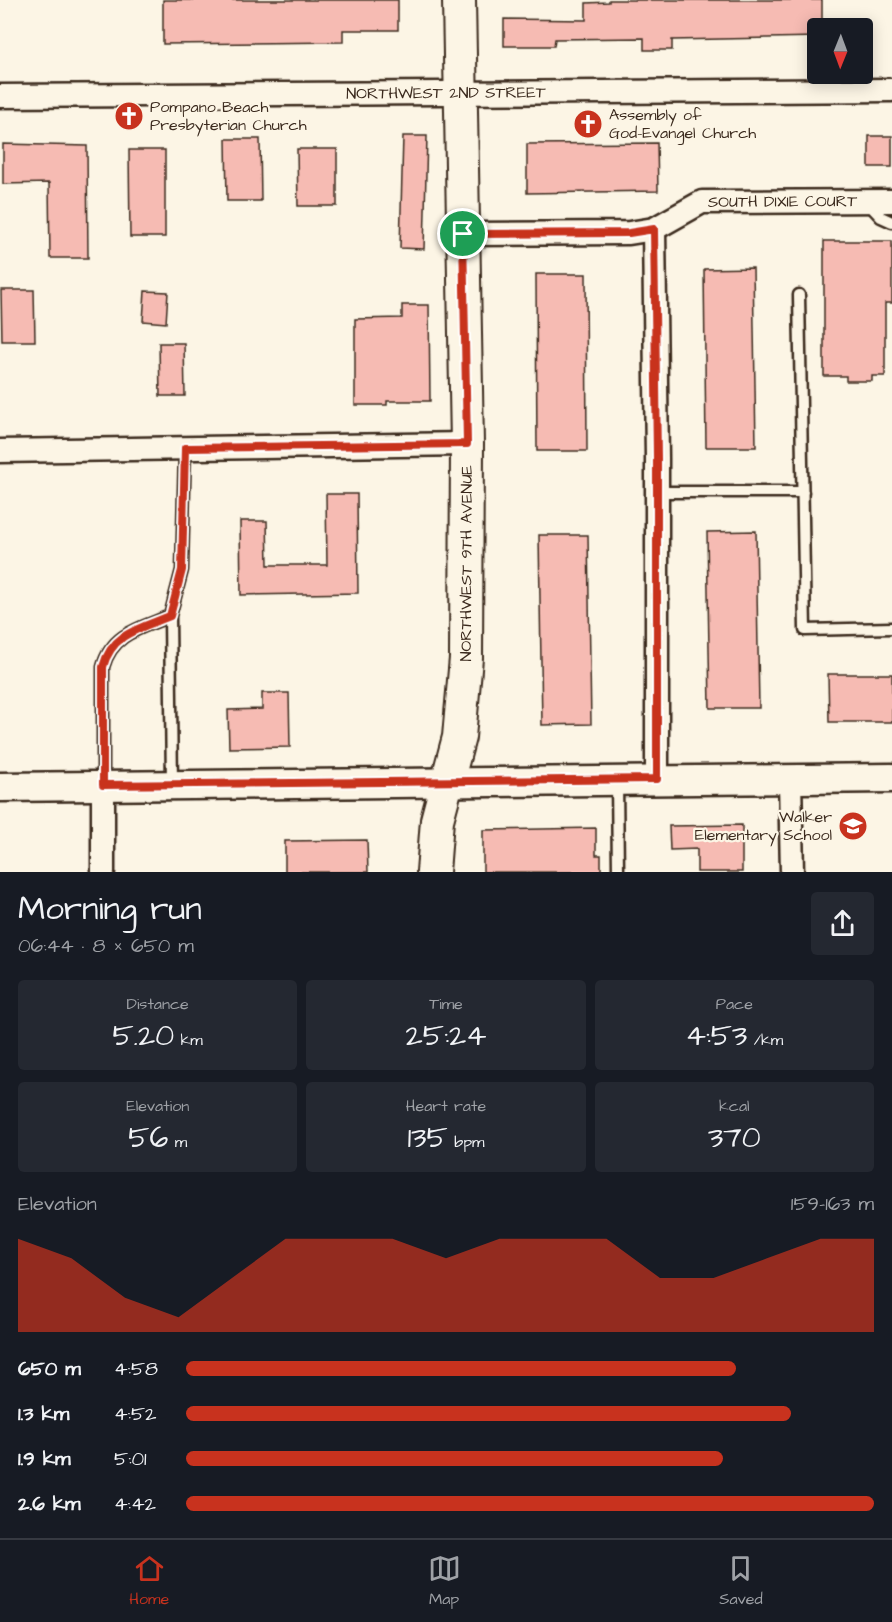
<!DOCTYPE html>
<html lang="en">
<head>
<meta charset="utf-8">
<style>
	:root { --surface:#171b24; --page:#242831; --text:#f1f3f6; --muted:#9ea1a6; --line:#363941; --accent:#c8321e }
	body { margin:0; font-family:"Architects Daughter",sans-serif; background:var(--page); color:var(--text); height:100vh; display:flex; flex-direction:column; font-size:22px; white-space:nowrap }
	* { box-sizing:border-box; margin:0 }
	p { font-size:20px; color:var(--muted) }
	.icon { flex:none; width:33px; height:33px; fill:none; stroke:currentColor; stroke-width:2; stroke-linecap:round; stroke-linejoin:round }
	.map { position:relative; height:872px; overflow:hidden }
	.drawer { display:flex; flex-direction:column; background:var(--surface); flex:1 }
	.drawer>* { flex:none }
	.needle { width:39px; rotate:181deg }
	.fabs { position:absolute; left:807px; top:18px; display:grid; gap:12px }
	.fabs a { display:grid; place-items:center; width:66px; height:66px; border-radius:6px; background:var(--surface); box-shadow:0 3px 15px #0003; font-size:30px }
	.pin { position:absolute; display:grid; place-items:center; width:51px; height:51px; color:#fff; margin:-26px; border:3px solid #fff; border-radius:50%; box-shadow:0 2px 6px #0007 }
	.round { display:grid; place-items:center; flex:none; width:63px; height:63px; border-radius:6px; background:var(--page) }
	.overview { display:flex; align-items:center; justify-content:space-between; height:102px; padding:0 18px }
	h1 { font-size:33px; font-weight:600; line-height:45px }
	.metrics { display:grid; grid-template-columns:repeat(3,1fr); gap:9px; height:102px; padding:6px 18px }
	.metrics div { display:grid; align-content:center; border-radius:6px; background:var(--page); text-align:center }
	.metrics b { font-size:30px; font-weight:600 }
	.metrics small { font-size:16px; font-weight:400 }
	.metrics p { font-size:16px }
	.chart { height:168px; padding:12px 18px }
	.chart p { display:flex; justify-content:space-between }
	.chart svg { width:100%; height:108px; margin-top:6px; fill:var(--accent); opacity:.7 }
	ul { padding:0 18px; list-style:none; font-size:20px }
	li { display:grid; grid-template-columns:96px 72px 1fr; align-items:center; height:45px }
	li i { height:15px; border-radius:8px; background:var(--accent) }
	.tabs { display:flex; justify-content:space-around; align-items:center; height:84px; border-top:2px solid var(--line); background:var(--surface); font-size:16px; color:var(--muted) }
	.tabs a { display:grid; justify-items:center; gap:3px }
	.tabs .on { color:var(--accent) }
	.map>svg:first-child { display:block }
</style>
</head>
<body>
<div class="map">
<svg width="892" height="872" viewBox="0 0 892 872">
	<rect width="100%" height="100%" fill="#fcf5e5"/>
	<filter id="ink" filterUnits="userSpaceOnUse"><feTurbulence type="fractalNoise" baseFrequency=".0167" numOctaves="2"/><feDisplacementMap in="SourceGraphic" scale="12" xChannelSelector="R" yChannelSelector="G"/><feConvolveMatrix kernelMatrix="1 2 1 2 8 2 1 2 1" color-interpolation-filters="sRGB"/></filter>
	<g filter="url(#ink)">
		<path fill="#f6bbb3" stroke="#3b2a1e" stroke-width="1.5" d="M163 0H398V30H343V42L163 44Z
			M609 0H822V28H818V37L672 40V50H644V38L555 39 554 46H504V19L586 20V3L609 2Z
			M403 136H427L424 249 400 248Z
			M869 136H892V167H869Z
			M226 139H260L261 201H227Z
			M657 143 658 191 527 193V144Z
			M3 144 87 146 88 258H50L49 183 3 184Z
			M297 149H337V206H298Z
			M129 150H165V237H130Z
			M824 241H892V303H885V376H872V381H846V376H824Z
			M753 268 756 447H706L704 269Z
			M536 274H586L587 451H537Z
			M1 290H34L35 341H2Z
			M145 291 168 292 166 323 143 321Z
			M402 305H429L430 401H387V405H355V319L402 318Z
			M159 343H184L185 396H160Z
			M326 494H357L358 593 241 595 240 521H267L268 565H327Z
			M756 531 759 708H710L707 532Z
			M539 535H588L591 724 542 725Z
			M828 674H892V722H829Z
			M262 693H289L290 747 229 748 228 710 262 709Z
			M742 825V872H697V849L670 850 669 826Z
			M596 828V855H601V872H483V830Z
			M367 840 368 872H285V841Z"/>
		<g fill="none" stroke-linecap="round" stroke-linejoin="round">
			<g stroke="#3b2a1e" stroke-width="15">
				<path id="service" d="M867 202 881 217 892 222
					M799 295 805 630 892 628
					M657 492H803
					M170 616 172 785
					M617 782 618 872
					M103 785V667C112 633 141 628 170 616L182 570 185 448"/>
			</g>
			<g stroke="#3b2a1e" stroke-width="27">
				<g id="minor">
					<path id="s1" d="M0 96 892 90"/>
					<path d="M654 229 657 458V779"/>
					<path id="s2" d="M463 234 629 233 654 229 702 202 892 201"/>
					<path d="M0 451 467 444"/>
					<path d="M790 779 792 872"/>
					<path d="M103 872V785"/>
				</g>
			</g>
			<g stroke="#3b2a1e" stroke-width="33">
				<path id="tertiary" d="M0 787 892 778"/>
			</g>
			<g stroke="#3b2a1e" stroke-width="36">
				<g id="secondary">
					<path id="s3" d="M433 872 437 820 459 737 466 658 467 444 459 0"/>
				</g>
			</g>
			<use href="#service" stroke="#fcf5e5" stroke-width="10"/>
			<use href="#minor" stroke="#fcf5e5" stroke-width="22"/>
			<use href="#tertiary" stroke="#fcf5e5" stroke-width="28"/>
			<use href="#secondary" stroke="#fcf5e5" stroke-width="32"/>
		</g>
	</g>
	<g fill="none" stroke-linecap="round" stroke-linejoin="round" filter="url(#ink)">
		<g stroke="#fff" stroke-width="12">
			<path id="route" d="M654 229 657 458V779L103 785V667C112 633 141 628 170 616L182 570 185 448 467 444 463 234 629 233Z"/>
		</g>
		<use href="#route" stroke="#c8321e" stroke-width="8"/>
	</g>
	<defs>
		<g id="church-disc" transform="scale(1.5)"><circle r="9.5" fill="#c8321e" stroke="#fcf5e5"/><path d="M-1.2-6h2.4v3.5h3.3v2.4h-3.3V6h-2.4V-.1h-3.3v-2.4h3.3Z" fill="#fff"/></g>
		<g id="school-disc" transform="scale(1.5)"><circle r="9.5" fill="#c8321e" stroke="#fcf5e5"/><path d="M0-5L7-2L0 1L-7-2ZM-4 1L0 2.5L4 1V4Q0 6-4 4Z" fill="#fff"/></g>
	</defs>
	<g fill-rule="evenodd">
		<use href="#church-disc" x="129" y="116"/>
		<use href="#church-disc" x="588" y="124"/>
		<use href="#school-disc" x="853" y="826"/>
	</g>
	<g text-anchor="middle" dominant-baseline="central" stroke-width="4.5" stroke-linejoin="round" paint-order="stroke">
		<g font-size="16" fill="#3b2a1e" stroke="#fcf5e5">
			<text stroke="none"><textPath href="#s1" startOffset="446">NORTHWEST 2ND STREET</textPath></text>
			<text stroke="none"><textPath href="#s2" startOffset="327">SOUTH DIXIE COURT</textPath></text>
			<text stroke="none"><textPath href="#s3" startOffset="312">NORTHWEST 9TH AVENUE</textPath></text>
		</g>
		<g font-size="16" fill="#3b2a1e" stroke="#fcf5e5" text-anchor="start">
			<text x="150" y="107">Pompano Beach<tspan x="150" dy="18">Presbyterian Church</tspan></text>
			<text x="609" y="115">Assembly of<tspan x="609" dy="18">God-Evangel Church</tspan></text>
			<text x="832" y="817" text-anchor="end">Walker<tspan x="832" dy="18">Elementary School</tspan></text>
		</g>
	</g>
</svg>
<div class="fabs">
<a><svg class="needle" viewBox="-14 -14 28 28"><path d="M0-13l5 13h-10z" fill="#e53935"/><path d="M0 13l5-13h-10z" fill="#9ea1a6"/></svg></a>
</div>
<div class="pin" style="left:463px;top:234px;background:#1e9e55"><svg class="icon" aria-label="arrive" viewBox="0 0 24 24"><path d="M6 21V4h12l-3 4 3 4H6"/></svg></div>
</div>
<section class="drawer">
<div class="overview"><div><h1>Morning run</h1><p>06:44 · 8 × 650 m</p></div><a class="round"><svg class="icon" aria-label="share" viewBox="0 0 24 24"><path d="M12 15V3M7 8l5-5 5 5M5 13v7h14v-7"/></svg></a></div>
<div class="metrics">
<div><p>Distance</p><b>5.20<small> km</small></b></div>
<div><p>Time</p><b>25:24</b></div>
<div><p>Pace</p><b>4:53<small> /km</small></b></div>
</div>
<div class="metrics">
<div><p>Elevation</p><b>56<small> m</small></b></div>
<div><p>Heart rate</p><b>135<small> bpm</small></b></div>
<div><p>kcal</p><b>370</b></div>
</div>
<div class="chart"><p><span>Elevation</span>159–163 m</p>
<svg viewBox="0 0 160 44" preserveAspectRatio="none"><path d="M0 44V6L10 14L20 30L30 38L40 22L50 6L60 6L70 6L80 14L90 6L100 6L110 6L120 22L130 22L140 14L150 6L160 6V44z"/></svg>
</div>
<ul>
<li><b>650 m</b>4:58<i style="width:80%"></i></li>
<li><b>1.3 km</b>4:52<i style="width:88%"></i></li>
<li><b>1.9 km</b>5:01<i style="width:78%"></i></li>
<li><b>2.6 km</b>4:42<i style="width:100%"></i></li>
</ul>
</section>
<nav class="tabs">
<a class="on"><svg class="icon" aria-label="home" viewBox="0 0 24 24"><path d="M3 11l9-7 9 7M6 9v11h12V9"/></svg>Home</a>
<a><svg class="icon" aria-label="map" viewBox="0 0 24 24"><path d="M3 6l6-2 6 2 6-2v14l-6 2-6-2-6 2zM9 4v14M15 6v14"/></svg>Map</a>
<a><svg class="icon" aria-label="saved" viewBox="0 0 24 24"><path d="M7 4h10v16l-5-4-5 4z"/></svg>Saved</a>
</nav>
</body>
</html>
